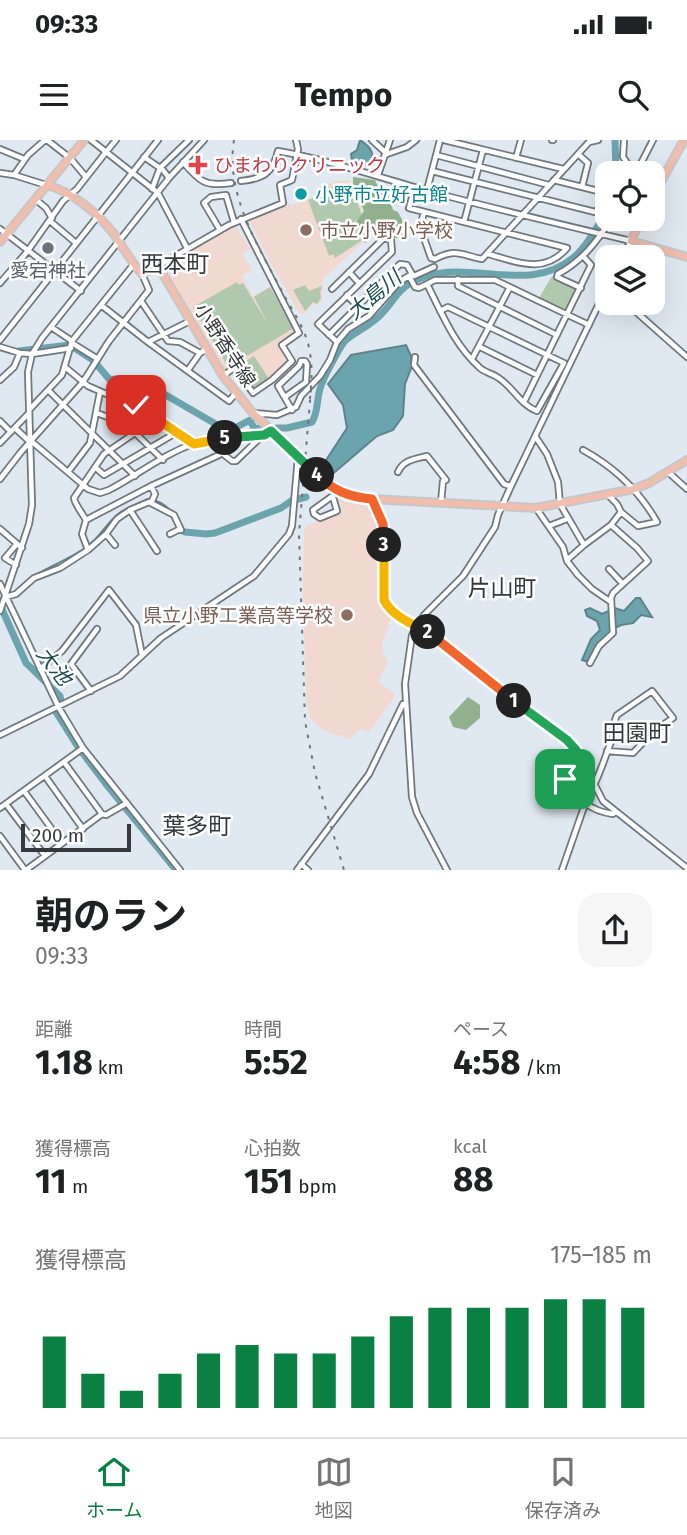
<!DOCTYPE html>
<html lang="ja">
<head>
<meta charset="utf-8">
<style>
	:root { --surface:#fff; --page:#f6f6f6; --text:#202124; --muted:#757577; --line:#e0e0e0; --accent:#0b8043 }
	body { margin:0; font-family:"Fira Sans","Noto Sans JP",sans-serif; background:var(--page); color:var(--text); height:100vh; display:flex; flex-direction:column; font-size:26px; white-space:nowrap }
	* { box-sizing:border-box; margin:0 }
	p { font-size:23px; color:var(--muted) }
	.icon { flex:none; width:38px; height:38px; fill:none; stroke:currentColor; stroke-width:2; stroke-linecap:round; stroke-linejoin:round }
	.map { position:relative; height:730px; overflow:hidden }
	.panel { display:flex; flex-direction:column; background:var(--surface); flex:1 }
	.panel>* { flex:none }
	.fabs { position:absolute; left:595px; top:21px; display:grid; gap:14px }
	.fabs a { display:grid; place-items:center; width:70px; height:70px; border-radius:14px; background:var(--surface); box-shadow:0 7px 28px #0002; font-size:35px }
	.scale { position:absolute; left:21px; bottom:18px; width:110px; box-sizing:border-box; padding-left:7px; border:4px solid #35383c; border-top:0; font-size:19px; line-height:24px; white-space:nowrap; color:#35383c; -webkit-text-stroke:5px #fff; paint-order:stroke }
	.pin { position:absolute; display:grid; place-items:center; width:60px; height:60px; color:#fff; margin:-30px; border-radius:14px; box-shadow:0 4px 10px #0006 }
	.km { position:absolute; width:35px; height:35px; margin:-18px; border-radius:50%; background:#222; color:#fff; font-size:19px; line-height:35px; text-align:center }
	.round { display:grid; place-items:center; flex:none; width:74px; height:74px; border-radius:21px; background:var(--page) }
	.summary { display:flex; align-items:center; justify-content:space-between; height:119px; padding:0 35px }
	h1 { font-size:38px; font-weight:700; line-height:52px }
	.stats { display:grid; grid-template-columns:repeat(3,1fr); gap:10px; height:119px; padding:7px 35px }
	.stats div { display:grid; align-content:center }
	.stats b { font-size:35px; font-weight:700 }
	.stats small { font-size:19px; font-weight:400 }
	.stats p { font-size:19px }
	.chart { height:196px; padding:14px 35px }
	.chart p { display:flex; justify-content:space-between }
	.chart svg { width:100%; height:126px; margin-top:7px; stroke:var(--accent); stroke-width:6 }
	.status { display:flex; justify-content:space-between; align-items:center; height:49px; padding:0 35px; background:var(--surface); direction:ltr }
	.status svg { height:19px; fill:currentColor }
	header { display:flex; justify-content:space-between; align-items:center; height:91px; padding:0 35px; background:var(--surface); font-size:32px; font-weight:700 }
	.tabs { display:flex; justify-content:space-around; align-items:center; height:98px; border-top:2px solid var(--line); background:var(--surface); font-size:19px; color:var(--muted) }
	.tabs a { display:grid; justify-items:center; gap:4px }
	.tabs .active { color:var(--accent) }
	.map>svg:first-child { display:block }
</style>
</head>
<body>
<div class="status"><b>09:33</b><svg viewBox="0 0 49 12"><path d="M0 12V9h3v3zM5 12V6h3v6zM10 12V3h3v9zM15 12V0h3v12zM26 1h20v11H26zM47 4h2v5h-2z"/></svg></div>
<header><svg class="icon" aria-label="menu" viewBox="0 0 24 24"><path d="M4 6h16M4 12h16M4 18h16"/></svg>Tempo<svg class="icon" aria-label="search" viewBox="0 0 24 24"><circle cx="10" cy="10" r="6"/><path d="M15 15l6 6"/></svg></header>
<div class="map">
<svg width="687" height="730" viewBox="0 0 687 730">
	<rect width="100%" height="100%" fill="#e0e9f2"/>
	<path fill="#f1d8d0" d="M349 40 359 59 364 76V101L323 139 322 159 318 165 313 164 306 173 300 174 271 124 249 80 287 62 291 66 327 51 325 45 335 41Z
		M235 84 250 109 243 114 252 130 242 136 252 156 273 145 296 189V193L281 205 290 221 253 252 236 226 223 234 162 130 163 126Z
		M337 355 345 362 356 360 369 362 378 373 381 389V458L391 478 382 504 383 513 388 522 378 542 395 554 394 558 369 592 360 589 350 599 323 590 310 578 306 560 303 454 304 390 306 386 338 373 335 359Z"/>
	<path fill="#b0c9ae" d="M347 43 357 61 362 76 354 82 361 101 335 118 333 114 329 116 308 60 329 52 327 48Z
		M552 136 577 150 567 171 539 158Z
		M237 142 239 145 243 143 268 184 254 157 270 147 294 188 228 227 193 167Z
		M305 145 309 151 322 146 320 153 321 158 317 164 313 162 305 171 293 150Z
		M254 216 269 239 254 249 239 225Z"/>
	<path fill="#91b18e" d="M353 37 375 40 380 51H387L393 70 398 72 407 89 400 98H394L387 90 373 88 369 92 366 103 361 100 356 82 364 71 353 44Z
		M468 557 480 565V578L466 590 453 587 449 577Z"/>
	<path fill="#6ca4ad" stroke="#5c848b" stroke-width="2" d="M360 0C369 6 373 10 373 21L366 25 352 21 351 14 357 10Z
		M406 205 411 216 412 226 405 244 403 276 393 290 377 296 329 337 319 331 347 288 343 265 328 244 351 215Z
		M636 458H640L652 477 641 475 633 483 621 485 611 490V495L597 507 589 522 582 520 591 499 600 490 597 481 587 476 585 470 590 468 602 474 615 468 624 471Z"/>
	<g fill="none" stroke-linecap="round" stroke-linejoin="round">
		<path stroke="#5c848b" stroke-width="2" d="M18 449C37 429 65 423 88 406 100 397 107 383 118 374 127 367 138 364 148 359 167 361 177 377 185 392"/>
		<path stroke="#6ca4ad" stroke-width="7" d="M615 0 616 33
			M19 211 70 205 93 220 109 239 132 240 152 247 226 290H231L250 280 254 288 266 289
			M276 288H287L312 282C319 271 316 258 321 246 323 239 341 204 346 200 358 190 374 184 384 171 393 162 397 151 409 144 460 112 525 158 573 118 587 106 597 87 607 71
			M185 392 206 394 215 393 281 368 291 361 306 357
			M0 465 26 523 60 556 61 561 56 572 78 607 106 644 176 730"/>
		<g stroke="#70787f" stroke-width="8">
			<path id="minor" d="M47 0 70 18 86 37
				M91 0 158 53 187 108
				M372 0 387 14
				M444 0 563 29
				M552 0H553
				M624 0 623 17 634 33
				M0 9 24 19
				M106 12 116 0
				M387 14 407 7 416 0
				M578 14 588 23 582 47
				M436 15 549 45
				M144 17 163 30 169 38
				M516 18 521 0
				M183 22C199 41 205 47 231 43
				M432 31 595 72 600 68 606 53 554 40
				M0 33 14 35 46 45
				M636 33 653 0
				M14 35 28 15 45 0
				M378 35 390 0
				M241 41C263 39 273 33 278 11 329 20 378 37 428 51 495 69 563 85 631 101L622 117
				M415 47 409 68 567 108C544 135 517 122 488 114
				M152 49 160 28 189 0
				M427 50 440 0
				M35 59 46 68 52 78
				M424 72 419 91 424 98 431 118 435 119C456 108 461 115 482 119L589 2 598 0
				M50 81 76 103
				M464 82 483 10
				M0 89 81 151
				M220 90 204 63 211 57 226 55 234 82
				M158 126 229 85 283 63 280 45 292 40 298 9 296 0
				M349 132 359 143
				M409 136 415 147 419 148 435 140H495L589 185
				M458 139V146L557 195
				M0 143 27 112 63 61 77 49 106 12
				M427 144C442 174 455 206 480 228 486 233 494 234 500 239 513 248 522 266 537 271L564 223 448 167 440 171
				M581 148 557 137 558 134C582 121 597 102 611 79
				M332 149 384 98 391 100 392 112 318 184 337 202
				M347 155 357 166
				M141 161 168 201 180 202 200 213
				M626 163 687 217
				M101 165 148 202 190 181
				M51 187 72 201
				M329 195 400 124 407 125 412 134
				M0 200 158 0
				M148 202 229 261 236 253
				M72 203 96 218
				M0 207 20 213 32 214 71 208
				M480 207 537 235
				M415 217 414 225 504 344 510 346
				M472 219 510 147
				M65 227 88 246 150 273 194 304
				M188 230 200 213 207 209
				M223 236 235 227 253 253 272 240 292 221 282 205 299 193 241 79
				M0 240 14 227 20 213
				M48 250 135 336
				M285 257 306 242 307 224 305 221H301L299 226 278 246 292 270
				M524 262 591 125 583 116
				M30 269 62 235 72 201 134 124
				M97 273 126 284 163 320
				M254 273 277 275 296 267 301 256 320 236 330 220 337 202 348 189 369 176 399 142 412 134 414 136 434 127
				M112 279 118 259
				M0 281 11 292
				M15 288 30 302
				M535 296 547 314 558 342 560 364 584 405 611 385 621 372 617 364 608 355
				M31 301 88 349 100 353 109 350C134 337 169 311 196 303 220 296 248 301 271 291
				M0 303 29 273
				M583 310C614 327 640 352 657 382L638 386 621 372
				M95 327 104 335 179 291
				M68 332 90 303 100 252
				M398 332C403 320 415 319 427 316L446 340 443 341 441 363
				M668 332 687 349
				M0 339 21 312 83 242 109 201 149 150 142 134
				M151 346 155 354 152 361
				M333 357 337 371 320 378 314 374 313 370 338 352
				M372 359 383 384 384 460 392 472 433 494 506 555 567 600 579 614 603 661 687 728
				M536 368 563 407 567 421 578 435 592 449 611 462
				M130 370 157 411
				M86 380C83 374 75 365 74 358L104 314 135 293 150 273
				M549 386 567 379
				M0 389 22 408
				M106 394 115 405
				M170 394 180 389
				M16 405 5 418 16 425
				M88 410 82 394 86 380 151 346 219 315 222 313 232 321H236L263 295
				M567 420 584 405
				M609 429 623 444
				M0 444 59 568 83 608 180 730
				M6 457 16 454 34 438 60 428 88 410 106 394 117 379 130 370 149 362 174 375 181 390
				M0 471 29 384 32 365 28 232 32 214 42 198 169 38 204 0
				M590 523 599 506 613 493 611 458 613 453 648 421 637 408 611 385
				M40 529 62 511 109 450 136 485 142 515
				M91 551 71 524 97 489
				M0 595 120 536 161 498 254 436 289 394 292 386 298 317
				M575 611 565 639C577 658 589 671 613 674L615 672
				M45 636 83 689
				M594 645C601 631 605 617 611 602 615 593 612 584 617 575L652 551 673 578 654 591 633 613 607 611
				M24 651 62 703
				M6 664 45 716
				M0 668 83 608
				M102 674 106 675 127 663
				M0 696 25 730
				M301 724 308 730
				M26 730 102 674 64 622
				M297 730 369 634 403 564
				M447 730 417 673 412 657 405 544 412 495 424 475 463 436 495 387 498 375 511 346 607 147
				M562 730 585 664"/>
		</g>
		<g stroke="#c6c7c8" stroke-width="10">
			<path id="major" d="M47 45C72 52 98 73 113 93 123 107 131 122 142 134L158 126 223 236 253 273 328 344 338 352 354 358 372 359 536 368 634 349 649 343 687 320
				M653 56 684 0
				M641 79 631 101 687 117
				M0 102 84 0"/>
		</g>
		<use href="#minor" stroke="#fff" stroke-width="4.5"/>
		<use href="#major" stroke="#f1bdad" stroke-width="6"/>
		<path stroke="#70757b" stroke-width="2" stroke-dasharray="3.5 7" stroke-linecap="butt" d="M234 0C225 56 260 109 285 157 293 171 302 185 307 200 313 219 312 239 310 259
			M311 249 299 394 305 581 315 633 344 730"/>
	</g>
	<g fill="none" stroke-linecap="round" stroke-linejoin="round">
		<g stroke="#fff" stroke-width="14">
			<path id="split-1" d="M514 561 567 600 576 610 565 639"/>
		</g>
		<g stroke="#fff" stroke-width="14">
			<path id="split-2" d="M428 492 514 561"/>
		</g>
		<g stroke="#fff" stroke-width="14">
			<path id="split-3" d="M384 405V460C392 476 412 484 428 492"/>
		</g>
		<g stroke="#fff" stroke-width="14">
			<path id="split-4" d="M317 335C334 351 349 357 372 359L383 384 384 405"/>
		</g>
		<g stroke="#fff" stroke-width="14">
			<path id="split-5" d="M225 298 264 295 271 291 317 335"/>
		</g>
		<g stroke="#fff" stroke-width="14">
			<path id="split-6" d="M136 265 194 304 225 298"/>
		</g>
		<use href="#split-1" stroke="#22a559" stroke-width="9"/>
		<use href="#split-2" stroke="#f0652b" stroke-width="9"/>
		<use href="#split-3" stroke="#f5b400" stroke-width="9"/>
		<use href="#split-4" stroke="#f0652b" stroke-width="9"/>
		<use href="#split-5" stroke="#22a559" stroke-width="9"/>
		<use href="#split-6" stroke="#f5b400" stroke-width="9"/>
	</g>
	<path fill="#e0444e" stroke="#fff" stroke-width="2.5" d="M194.5 14.5h7v7h7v7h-7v7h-7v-7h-7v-7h7z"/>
	<circle fill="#0f9aa8" stroke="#fff" stroke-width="2.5" cx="301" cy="54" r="7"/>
	<g fill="#8d6e63" stroke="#fff" stroke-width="2.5">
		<circle cx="306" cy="90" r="7"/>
		<circle cx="347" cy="475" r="7"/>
	</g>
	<circle fill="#6b7280" stroke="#fff" stroke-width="2.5" cx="48" cy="108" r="7"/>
	<g text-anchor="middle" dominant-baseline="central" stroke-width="5" stroke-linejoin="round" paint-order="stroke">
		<g font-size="19" fill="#be3a42" stroke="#fff" text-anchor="start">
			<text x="214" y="25">ひまわりクリニック</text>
		</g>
		<g font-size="19" fill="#0d838f" stroke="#fff" text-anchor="start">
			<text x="315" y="54">小野市立好古館</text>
		</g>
		<g font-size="19" fill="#785e54" stroke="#fff" text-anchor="start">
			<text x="320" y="90">市立小野小学校</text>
			<text x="333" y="475" text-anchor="end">県立小野工業高等学校</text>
		</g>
		<g font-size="19" fill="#5b616d" stroke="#fff">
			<text x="48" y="130">愛宕神社</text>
		</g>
		<g font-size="19" fill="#35383c" stroke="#fff">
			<text transform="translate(225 205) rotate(57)">小野香寺線</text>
		</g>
		<g font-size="21" font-style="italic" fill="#194c53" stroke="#fff">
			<text transform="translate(374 155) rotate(-40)">大島川</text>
			<text transform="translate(54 526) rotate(52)">大池</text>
		</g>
		<g font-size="23" fill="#35383c" stroke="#fff">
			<text x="175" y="124">西本町</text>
			<text x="502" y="448">片山町</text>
			<text x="637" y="593">田園町</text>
			<text x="197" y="686">葉多町</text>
		</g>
	</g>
</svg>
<div class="fabs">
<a><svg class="icon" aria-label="locate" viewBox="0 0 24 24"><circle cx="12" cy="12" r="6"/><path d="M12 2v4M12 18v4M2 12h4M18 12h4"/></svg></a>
<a><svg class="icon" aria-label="layers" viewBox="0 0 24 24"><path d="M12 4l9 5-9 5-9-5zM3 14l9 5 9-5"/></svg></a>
</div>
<div class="scale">200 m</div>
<div class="pin" style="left:565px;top:639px;background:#1e9e55"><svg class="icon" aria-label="arrive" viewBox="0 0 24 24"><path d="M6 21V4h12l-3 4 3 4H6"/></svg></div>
<div class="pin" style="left:136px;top:265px;background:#d93025"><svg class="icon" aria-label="check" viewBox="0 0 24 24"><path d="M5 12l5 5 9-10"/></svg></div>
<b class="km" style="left:514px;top:561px">1</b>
<b class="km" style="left:428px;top:492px">2</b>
<b class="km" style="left:384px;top:405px">3</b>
<b class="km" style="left:317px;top:335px">4</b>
<b class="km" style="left:225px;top:298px">5</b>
</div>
<section class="panel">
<div class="summary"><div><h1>朝のラン</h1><p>09:33</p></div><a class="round"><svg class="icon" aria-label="share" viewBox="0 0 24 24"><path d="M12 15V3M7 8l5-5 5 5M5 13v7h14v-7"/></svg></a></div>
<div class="stats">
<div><p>距離</p><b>1.18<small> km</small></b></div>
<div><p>時間</p><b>5:52</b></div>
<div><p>ペース</p><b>4:58<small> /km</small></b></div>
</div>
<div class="stats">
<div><p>獲得標高</p><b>11<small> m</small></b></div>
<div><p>心拍数</p><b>151<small> bpm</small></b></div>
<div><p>kcal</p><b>88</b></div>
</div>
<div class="chart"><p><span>獲得標高</span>175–185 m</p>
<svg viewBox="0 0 160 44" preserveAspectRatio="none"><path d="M5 44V19M15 44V32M25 44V38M35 44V32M45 44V25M55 44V22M65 44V25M75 44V25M85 44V19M95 44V12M105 44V9M115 44V9M125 44V9M135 44V6M145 44V6M155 44V9"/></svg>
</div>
</section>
<nav class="tabs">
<a class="active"><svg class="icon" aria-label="home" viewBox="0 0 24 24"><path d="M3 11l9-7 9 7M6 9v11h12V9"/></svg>ホーム</a>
<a><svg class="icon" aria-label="map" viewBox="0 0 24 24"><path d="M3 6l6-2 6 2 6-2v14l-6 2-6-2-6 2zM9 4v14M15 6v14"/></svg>地図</a>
<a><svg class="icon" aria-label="saved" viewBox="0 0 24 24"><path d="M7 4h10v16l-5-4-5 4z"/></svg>保存済み</a>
</nav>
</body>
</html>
